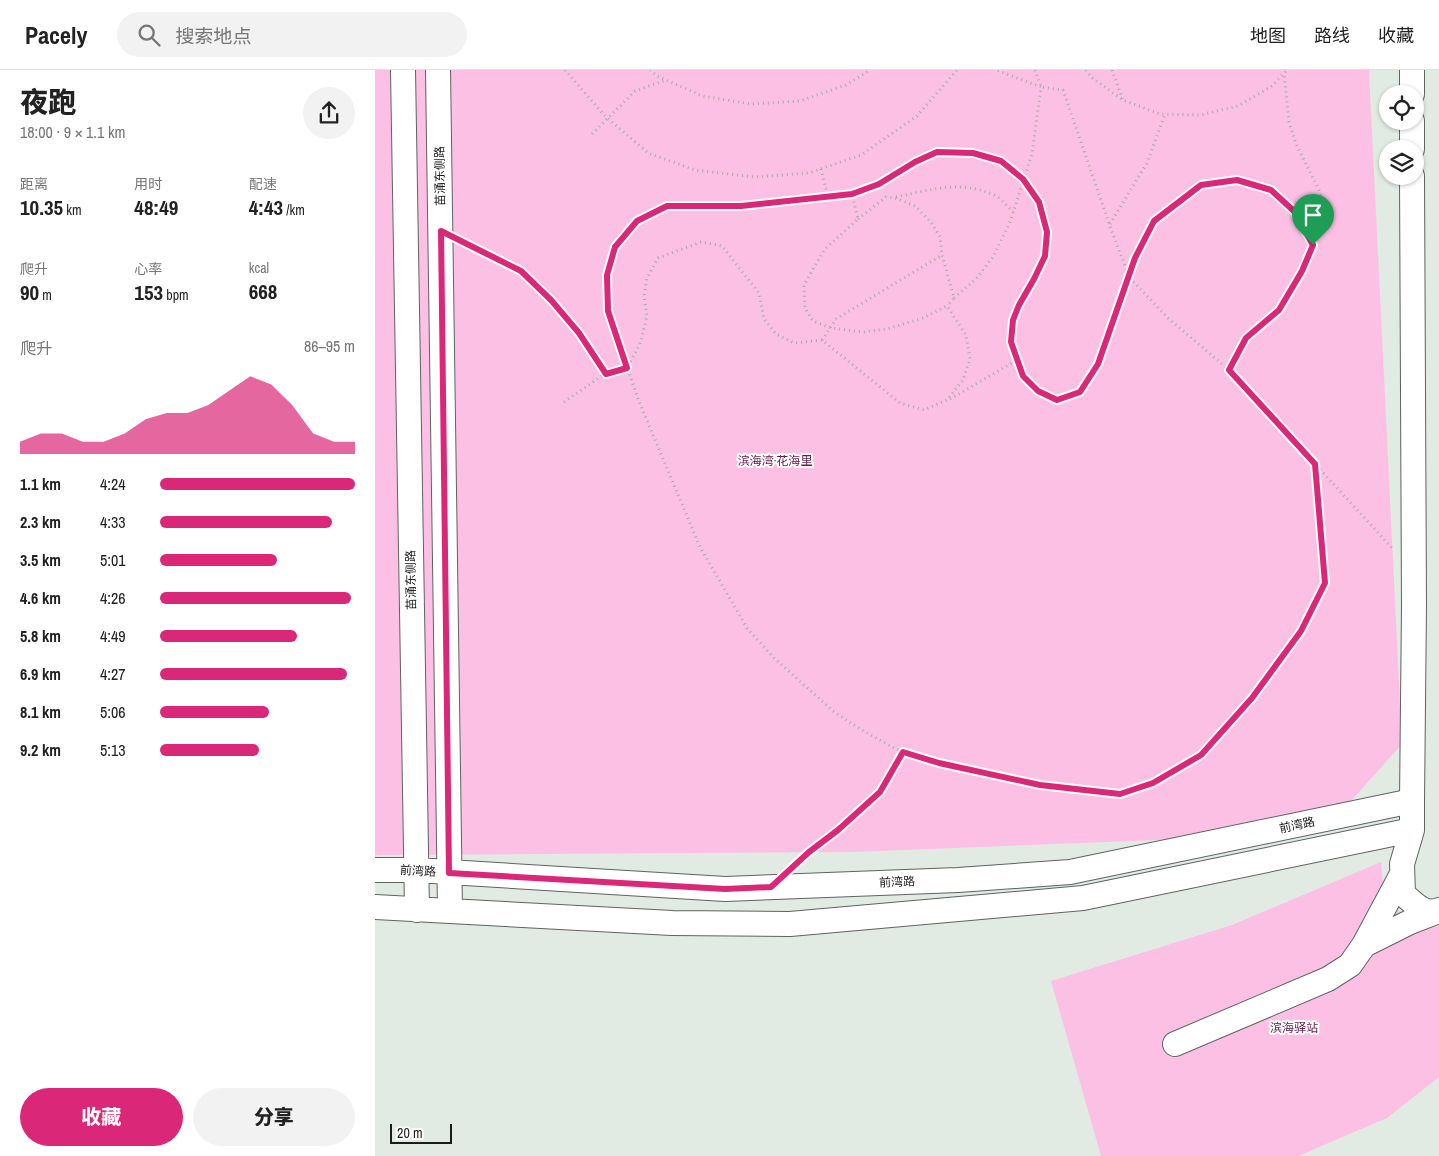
<!DOCTYPE html>
<html lang="zh">
<head>
<meta charset="utf-8">
<style>
	:root { --surface:#fff; --page:#f2f2f2; --text:#222; --muted:#767676; --line:#e0e0e0; --accent:#db2777 }
	body { margin:0; font-family:"Archivo Narrow","Noto Sans SC",sans-serif; background:var(--page); color:var(--text); height:100vh; display:flex; flex-direction:column; font-size:19px; white-space:nowrap }
	* { box-sizing:border-box; margin:0 }
	p { font-size:16px; color:var(--muted) }
	.icon { flex:none; width:28px; height:28px; fill:none; stroke:currentColor; stroke-width:2; stroke-linecap:round; stroke-linejoin:round }
	.map { position:relative; flex:1; overflow:hidden }
	.drawer { display:flex; flex-direction:column; background:var(--surface); width:375px }
	.drawer>* { flex:none }
	.buttons { position:absolute; left:1004px; top:15px; display:grid; gap:10px }
	.buttons a { display:grid; place-items:center; width:45px; height:45px; border-radius:50%; background:var(--surface); box-shadow:0 1px 4px #0004; font-size:25px }
	.scale { position:absolute; left:15px; bottom:12px; width:62px; box-sizing:border-box; padding-left:5px; border:2px solid #1a1c1a; border-top:0; font-size:14px; line-height:18px; white-space:nowrap; color:#1a1c1a; -webkit-text-stroke:4px #fff; paint-order:stroke }
	.pin { position:absolute; display:grid; place-items:center; width:42px; height:42px; color:#fff; margin:-51px -21px; border-radius:50% 50% 50% 0; rotate:-45deg; box-shadow:0 0 5px #0007 }
	.pin .icon { rotate:45deg }
	.round { display:grid; place-items:center; flex:none; width:52px; height:52px; border-radius:26px; background:var(--page) }
	.headline { display:flex; align-items:center; justify-content:space-between; height:85px; padding:0 20px }
	h1 { font-size:28px; font-weight:800; line-height:38px }
	.figures { display:grid; grid-template-columns:repeat(3,1fr); gap:8px; height:85px; padding:5px 20px }
	.figures div { display:grid; align-content:center }
	.figures b { font-size:21px; font-weight:800 }
	.figures small { font-size:14px; font-weight:400 }
	.figures p { font-size:14px }
	.chart { height:140px; padding:10px 20px }
	.chart p { display:flex; justify-content:space-between }
	.chart svg { width:100%; height:90px; margin-top:5px; fill:var(--accent); opacity:.7 }
	.button { display:flex; gap:10px; margin-top:auto; padding:10px 20px }
	.button a { flex:1; height:58px; border-radius:30px; background:var(--accent); color:#fff; font-size:20px; font-weight:800; line-height:58px; text-align:center }
	.button a+a { background:var(--page); color:var(--text) }
	ul { padding:0 20px; list-style:none; font-size:16px }
	li { display:grid; grid-template-columns:80px 60px 1fr; align-items:center; height:38px }
	li i { height:12px; border-radius:6px; background:var(--accent) }
	header { display:flex; align-items:center; gap:30px; box-sizing:border-box; height:70px; padding:0 25px; background:var(--surface); border-bottom:1px solid var(--line) }
	header strong { font-size:24px }
	nav { display:flex; gap:28px; margin-inline-start:auto; font-size:18px }
	.search { width:350px; height:45px; background:var(--page); display:flex; align-items:center; gap:12px; box-sizing:border-box; padding:0 18px; border-radius:28px; color:var(--muted); font-size:19px }
	main { display:flex; flex:1; min-height:0 }
	.map>svg:first-child { display:block }
</style>
</head>
<body>
<header>
<strong>Pacely</strong>
<div class="search"><svg class="icon" aria-label="search" viewBox="0 0 24 24"><circle cx="10" cy="10" r="6"/><path d="M15 15l6 6"/></svg>搜索地点</div>
<nav><a>地图</a><a>路线</a><a>收藏</a></nav>
</header>
<main>
<section class="drawer">
<div class="headline"><div><h1>夜跑</h1><p>18:00 · 9 × 1.1 km</p></div><a class="round"><svg class="icon" aria-label="share" viewBox="0 0 24 24"><path d="M12 15V3M7 8l5-5 5 5M5 13v7h14v-7"/></svg></a></div>
<div class="figures">
<div><p>距离</p><b>10.35<small> km</small></b></div>
<div><p>用时</p><b>48:49</b></div>
<div><p>配速</p><b>4:43<small> /km</small></b></div>
</div>
<div class="figures">
<div><p>爬升</p><b>90<small> m</small></b></div>
<div><p>心率</p><b>153<small> bpm</small></b></div>
<div><p>kcal</p><b>668</b></div>
</div>
<div class="chart"><p><span>爬升</span>86–95 m</p>
<svg viewBox="0 0 160 44" preserveAspectRatio="none"><path d="M0 44V38L10 34L20 34L30 38L40 38L50 34L60 27L70 24L80 24L90 20L100 13L110 6L120 10L130 20L140 34L150 38L160 38V44z"/></svg>
</div>
<ul>
<li><b>1.1 km</b>4:24<i style="width:100%"></i></li>
<li><b>2.3 km</b>4:33<i style="width:88%"></i></li>
<li><b>3.5 km</b>5:01<i style="width:60%"></i></li>
<li><b>4.6 km</b>4:26<i style="width:98%"></i></li>
<li><b>5.8 km</b>4:49<i style="width:70%"></i></li>
<li><b>6.9 km</b>4:27<i style="width:96%"></i></li>
<li><b>8.1 km</b>5:06<i style="width:56%"></i></li>
<li><b>9.2 km</b>5:13<i style="width:51%"></i></li>
</ul>
<div class="button"><a>收藏</a><a>分享</a></div>
</section>
<div class="map">
<svg width="1064" height="1086" viewBox="0 0 1064 1086">
	<rect width="100%" height="100%" fill="#e2eae4"/>
	<path fill="#fdc0e5" d="M0 0H994L1027 674 976 731 860 767 478 782 0 785Z
		M1006 792 1008 815 1025 843 1051 858 1064 856V1007L1012 1048 923 1086H726L676 911 857 855Z"/>
	<g fill="none" stroke-linecap="round" stroke-linejoin="round">
		<g stroke="#5e6460" stroke-width="26">
			<path id="street" d="M28 0 42 840
				M63 0 75 841
				M1037 0V24
				M1037 51V79
				M1037 106 1039 536 1037 731V760L1027 794 1028 824C1039 833 1049 846 1064 840
				M0 800H41L350 819 583 810 695 802 1037 731
				M1027 804 989 875 1035 852 1061 842
				M0 837 297 853 415 854 708 828 1037 760
				M800 974 953 909 975 895 989 875"/>
		</g>
		<path stroke="#a6aca7" stroke-width="3" stroke-dasharray="1 4" stroke-linecap="butt" d="M190 0 229 45 273 83 320 100 380 107 434 103 486 85 542 46 582 0
			M275 0 282 6 327 26 376 34 425 31 471 15 495 0
			M660 0 666 17 688 20 736 159 754 207 793 248 854 300 1017 478
			M711 0 716 7 748 30 785 44 825 45 863 36 897 16 912 0
			M737 0 748 30
			M217 64 260 21 291 10
			M446 99 453 127 366 136H292L262 151 240 177 232 205 233 241 263 329 325 477 372 558 398 587 458 641 485 659 521 679 564 693 665 715 745 724 778 713 826 685 877 628 926 561 950 513 940 393
			M521 127C555 120 587 109 621 126 627 130 633 137 638 142
			M483 149 511 127 520 128 540 136 556 152 565 167 567 185 579 228 572 236
			M735 154 772 93 790 44
			M86 171 146 201 176 230 204 263 231 303
			M579 228 601 209 618 187 635 152 657 84 666 17 621 0
			M447 270 461 249 567 185
			M854 300 871 268 904 240 927 201 949 148 945 122 921 74 914 52 909 3
			M575 329 642 290C651 315 659 319 682 331L705 322 723 294 760 188 779 151 826 115 862 110 896 120 920 142 938 175
			M189 332 231 303 252 298 265 274 272 246 269 226 272 208 283 188 326 172 347 176 384 223 389 249 401 264 419 273 447 270 525 333 549 340 572 330 588 310 595 289 591 265 572 236 548 248 512 259 487 262 456 258 438 251 430 238 429 215 449 180 483 149 477 124 453 127
			M421 794 463 760 505 722 528 682"/>
		<use href="#street" stroke="#fff" stroke-width="24"/>
		<path stroke="#a6aca7" stroke-width="3" stroke-dasharray="1 4" stroke-linecap="butt" d="M477 124C486 121 497 119 505 114 524 104 541 87 561 82 575 79 613 85 625 91 628 93 631 96 634 98 671 128 682 166 659 209 649 229 633 248 636 272 636 278 640 285 642 290"/>
	</g>
	<g fill="none" stroke-linecap="round" stroke-linejoin="round">
		<g stroke="#fff" stroke-width="10">
			<path id="route" d="M562 82 598 83 626 91 648 109 664 132 672 162 670 186 659 209 644 235 638 250 636 272 648 306 663 321 682 330 705 322 723 294 760 188 779 151 826 115 862 110 896 120 920 142 938 175 927 201 904 240 871 268 854 300 940 394 950 513 926 561 877 628 826 685 778 713 745 724 665 715 564 693 528 682 505 722 463 760 434 782 396 817 350 819 74 803 66 161 146 201 176 230 204 263 231 304 252 298 233 241 232 205 240 177 262 151 292 136H366L477 124 504 114 540 92Z"/>
		</g>
		<use href="#route" stroke="#db2777" stroke-width="6"/>
	</g>
	<g text-anchor="middle" dominant-baseline="central" stroke-width="4" stroke-linejoin="round" paint-order="stroke">
		<g font-size="12" fill="#1a1c1a" stroke="#fff">
			<text transform="translate(65 106) rotate(-91)">苗涌东侧路</text>
			<text transform="translate(36 510) rotate(-91)">苗涌东侧路</text>
			<text transform="translate(922 755) rotate(-12)">前湾路</text>
			<text transform="translate(43 801) rotate(3)">前湾路</text>
			<text transform="translate(522 812) rotate(-2)">前湾路</text>
		</g>
		<g font-size="12" fill="#641d4e" stroke="#fff">
			<text x="400" y="391">滨海湾·花海里</text>
			<text x="919" y="958">滨海驿站</text>
		</g>
	</g>
</svg>
<div class="buttons">
<a><svg class="icon" aria-label="locate" viewBox="0 0 24 24"><circle cx="12" cy="12" r="6"/><path d="M12 2v4M12 18v4M2 12h4M18 12h4"/></svg></a>
<a><svg class="icon" aria-label="layers" viewBox="0 0 24 24"><path d="M12 4l9 5-9 5-9-5zM3 14l9 5 9-5"/></svg></a>
</div>
<div class="scale">20 m</div>
<div class="pin" style="left:938px;top:175px;background:#1e9e55"><svg class="icon" aria-label="arrive" viewBox="0 0 24 24"><path d="M6 21V4h12l-3 4 3 4H6"/></svg></div>
</div>
</main>
</body>
</html>
